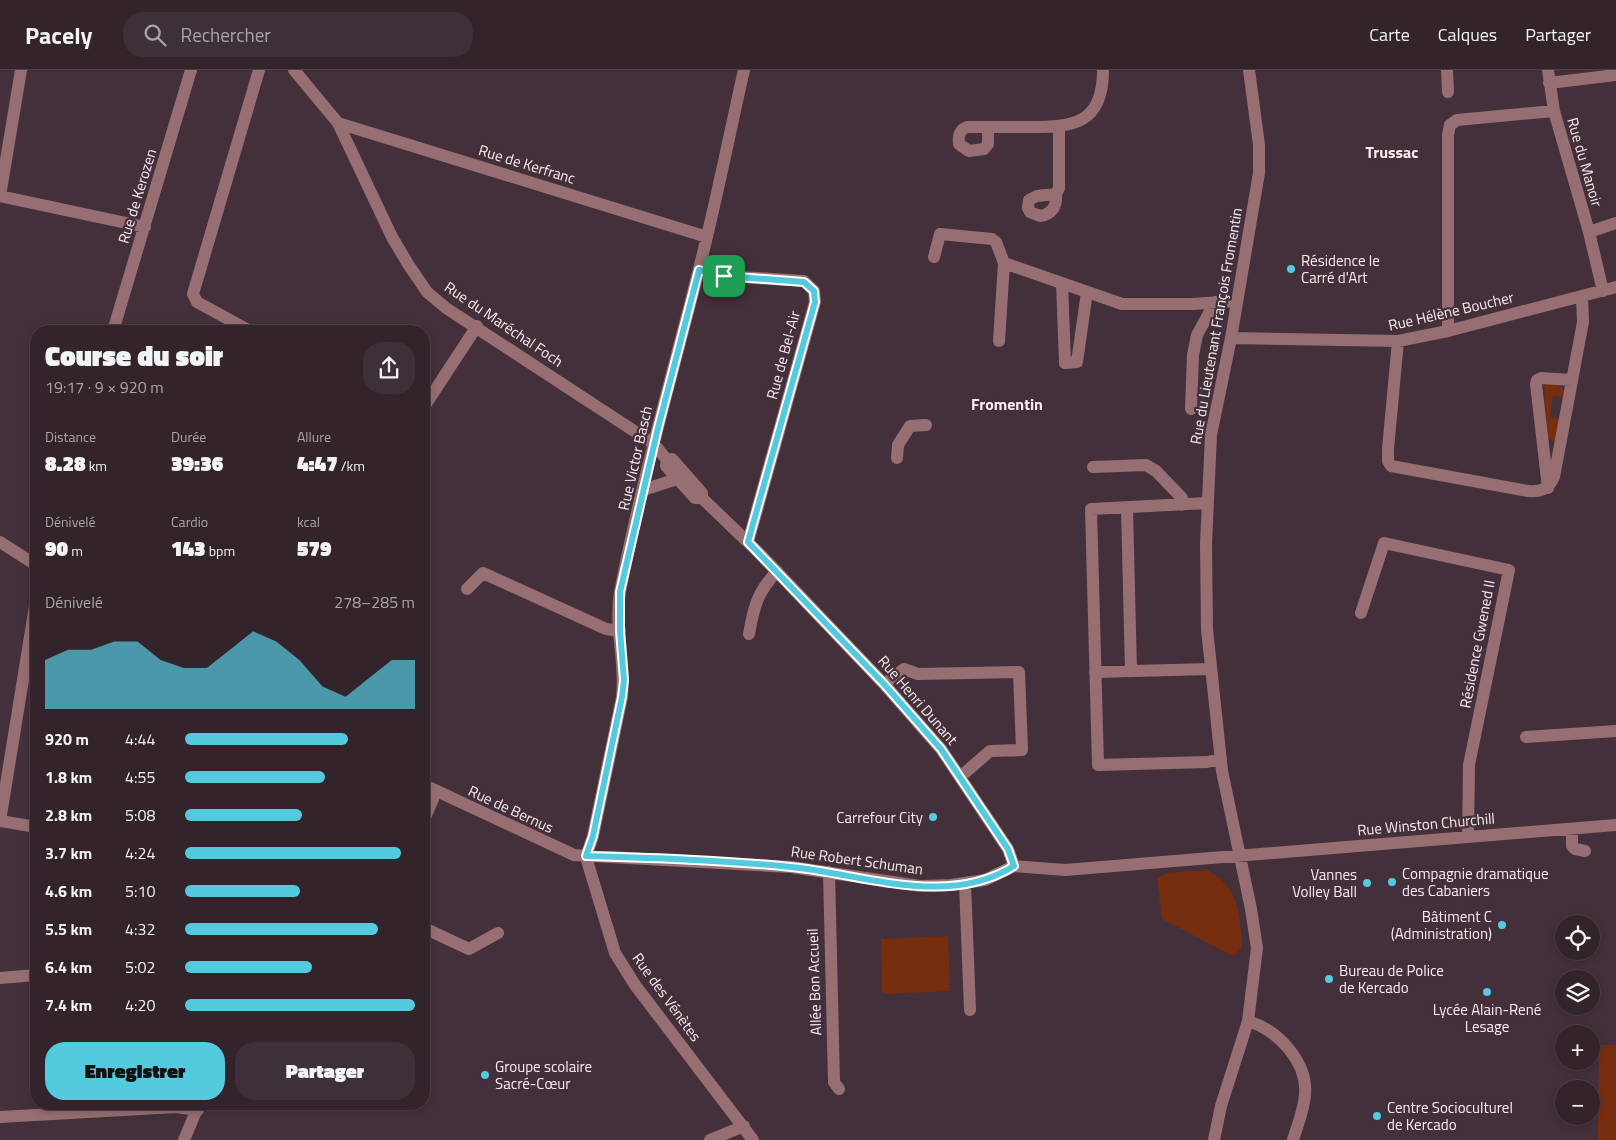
<!DOCTYPE html>
<html lang="fr">
<head>
<meta charset="utf-8">
<style>
	:root { --surface:#33242c; --page:#3e3038; --text:#f1f3f6; --muted:#a9a4a9; --line:#4e4148; --accent:#54cade }
	body { margin:0; font-family:"Titillium Web",sans-serif; background:var(--page); color:var(--text); height:100vh; display:flex; flex-direction:column; font-size:19px; white-space:nowrap }
	* { box-sizing:border-box; margin:0 }
	p { font-size:16px; color:var(--muted) }
	.icon { flex:none; width:28px; height:28px; fill:none; stroke:currentColor; stroke-width:2; stroke-linecap:round; stroke-linejoin:round }
	.map { position:relative; flex:1; overflow:hidden }
	.drawer { position:absolute; left:30px; top:255px; width:400px; height:785px; display:flex; flex-direction:column; background:var(--surface); border-radius:20px; box-shadow:0 2px 8px #0003,0 0 0 1px var(--line) }
	.drawer>* { flex:none }
	.tools { position:absolute; left:1555px; top:845px; display:grid; gap:10px }
	.tools a { display:grid; place-items:center; width:45px; height:45px; border-radius:50%; background:var(--surface); box-shadow:0 2px 8px #0003,0 0 0 1px var(--line); font-size:25px }
	.pin { position:absolute; display:grid; place-items:center; width:42px; height:42px; color:#fff; margin:-21px; border-radius:10px; box-shadow:0 2px 8px #0006 }
	.round { display:grid; place-items:center; flex:none; width:52px; height:52px; border-radius:20px; background:var(--page) }
	.overview { display:flex; align-items:center; justify-content:space-between; height:85px; padding:0 15px }
	h1 { font-size:28px; font-weight:800; line-height:38px }
	.metrics { display:grid; grid-template-columns:repeat(3,1fr); gap:8px; height:85px; padding:5px 15px }
	.metrics div { display:grid; align-content:center }
	.metrics b { font-size:21px; font-weight:800 }
	.metrics small { font-size:14px; font-weight:400 }
	.metrics p { font-size:14px }
	.chart { height:140px; padding:10px 15px }
	.chart p { display:flex; justify-content:space-between }
	.chart svg { width:100%; height:90px; margin-top:5px; fill:var(--accent); opacity:.7 }
	.primary-button { display:flex; gap:10px; margin-top:auto; padding:10px 15px }
	.primary-button a { flex:1; height:58px; border-radius:20px; background:var(--accent); color:#111; font-size:20px; font-weight:800; line-height:58px; text-align:center }
	.primary-button a+a { background:var(--page); color:var(--text) }
	ul { padding:0 15px; list-style:none; font-size:16px }
	li { display:grid; grid-template-columns:80px 60px 1fr; align-items:center; height:38px }
	li i { height:12px; border-radius:6px; background:var(--accent) }
	header { display:flex; align-items:center; gap:30px; box-sizing:border-box; height:70px; padding:0 25px; background:var(--surface); border-bottom:1px solid var(--line) }
	header strong { font-size:24px }
	nav { display:flex; gap:28px; margin-inline-start:auto; font-size:18px }
	.search { width:350px; height:45px; background:var(--page); display:flex; align-items:center; gap:12px; box-sizing:border-box; padding:0 18px; border-radius:20px; color:var(--muted); font-size:19px }
	.map>svg:first-child { display:block }
</style>
</head>
<body>
<header>
<strong>Pacely</strong>
<div class="search"><svg class="icon" aria-label="search" viewBox="0 0 24 24"><circle cx="10" cy="10" r="6"/><path d="M15 15l6 6"/></svg>Rechercher</div>
<nav><a>Carte</a><a>Calques</a><a>Partager</a></nav>
</header>
<div class="map">
<svg width="1616" height="1070" viewBox="0 0 1616 1070">
	<rect width="100%" height="100%" fill="#44303b"/>
	<path fill="#762e0f" d="M1548 313 1558 315 1564 321 1563 327 1553 326 1550 347 1560 349 1556 370 1553 371 1548 366 1544 317Z
		M1207 800C1239 817 1239 841 1242 874V878L1233 886 1162 849 1157 808 1168 803Z
		M948 866 950 921 885 924 882 920 881 869Z
		M1599 975H1616V1070H1598Z"/>
	<g fill="none" stroke-linecap="round" stroke-linejoin="round">
		<path stroke="#976f72" stroke-width="12" d="M294 0 338 53 392 167 408 194 427 222 446 238 654 374 667 390 666 396 695 428H702L759 483 884 614 941 679 1008 779 1014 796
			M1447 0 1448 22
			M1548 0 1554 41 1589 162 1603 221
			M1549 13 1616 5
			M338 53 707 167
			M988 57V74L984 79 969 81 959 74C958 66 959 60 967 57 988 57 1008 57 1029 57 1074 57 1103 54 1103 0
			M1056 124C1057 135 1053 144 1040 146L1030 142 1028 138 1029 130 1037 126 1056 124 1059 118V57
			M0 126 145 157
			M0 126 21 0
			M1589 162 1616 153
			M934 187 940 164 992 169 996 172 1004 193 1122 234H1192L1237 231
			M699 200 724 206 804 211 814 221 815 232 748 472
			M1062 213 1065 293 1077 292 1087 222
			M113 261 191 0
			M250 261 197 232 193 224 259 0
			M1448 261V65L1450 55 1457 50 1554 41
			M1231 268 1398 271 1448 261 1616 217
			M999 271 1004 193
			M1398 271 1388 379V391L1391 396 1528 421C1541 422 1549 419 1554 407L1583 252 1582 226
			M424 337 477 256
			M1191 339 1193 285 1197 265 1215 232
			M897 388 898 375 910 356 926 355
			M667 390 672 389 702 423V428
			M1093 397 1146 395 1156 401 1182 428V435
			M1548 418 1536 314 1537 310 1541 308 1572 310
			M643 420 677 409
			M1207 433 1091 439 1098 695 1207 692 1221 689
			M1127 438 1131 601
			M0 472 36 495
			M467 519 483 503 606 559 620 561
			M1361 543 1384 473 1509 500 1469 695 1468 766
			M749 564C754 536 757 523 777 501
			M1095 602 1210 599
			M884 614 904 599 918 604 1019 602 1022 680 990 681 960 707
			M1526 667 1616 661
			M424 715 574 785 791 797 920 816 951 815 985 810 1014 796 1065 800 1616 755
			M424 750 436 722
			M0 751 36 530
			M0 751 36 757
			M1572 759V776L1575 779 1585 781
			M586 787 593 766 622 627C626 592 614 557 620 522 641 413 672 306 699 199 716 133 729 66 744 0
			M586 787 615 883 635 915 753 1070
			M829 802 834 1012 839 1019
			M965 813 970 940
			M424 858 469 879 498 863
			M0 908 36 905
			M1248 951C1278 960 1308 992 1305 1025 1304 1040 1297 1056 1293 1070
			M0 1047 176 1037 198 1040
			M184 1070 199 1034
			M710 1070 744 1056
			M1214 1070 1221 1036 1248 951 1257 878 1251 839 1222 701 1207 559 1206 474 1211 365 1231 268 1259 103V75L1249 0"/>
	</g>
	<g fill="none" stroke-linecap="round" stroke-linejoin="round">
		<g stroke="#fff" stroke-width="10">
			<path id="route" d="M699 200 724 206 804 212 814 221 815 232 748 472 884 614 941 679 1008 779 1014 796C947 838 863 804 791 797 723 790 654 788 586 786L593 766 622 627 624 610 620 561V522L658 358Z"/>
		</g>
		<use href="#route" stroke="#54cade" stroke-width="6"/>
	</g>
	<g fill="#54cade" stroke="#44303b" stroke-width="2">
		<circle cx="1291" cy="199" r="5"/>
		<circle cx="933" cy="747" r="5"/>
		<circle cx="1392" cy="812" r="5"/>
		<circle cx="1367" cy="813" r="5"/>
		<circle cx="1502" cy="855" r="5"/>
		<circle cx="1329" cy="909" r="5"/>
		<circle cx="1487" cy="922" r="5"/>
		<circle cx="485" cy="1005" r="5"/>
		<circle cx="1377" cy="1046" r="5"/>
	</g>
	<g text-anchor="middle" dominant-baseline="central" stroke-width="4.5" stroke-linejoin="round" paint-order="stroke">
		<g font-size="15" fill="#f8ebf1" stroke="#44303b">
			<text transform="translate(1585 92) rotate(74)">Rue du Manoir</text>
			<text transform="translate(527 94) rotate(17)">Rue de Kerfranc</text>
			<text transform="translate(137 126) rotate(-73)">Rue de Kerozen</text>
			<text transform="translate(1451 241) rotate(-13)">Rue Hélène Boucher</text>
			<text transform="translate(504 254) rotate(34)">Rue du Maréchal Foch</text>
			<text transform="translate(1216 256) rotate(-80)">Rue du Lieutenant François Fromentin</text>
			<text transform="translate(783 285) rotate(-75)">Rue de Bel-Air</text>
			<text transform="translate(635 388) rotate(-77)">Rue Victor Basch</text>
			<text transform="translate(1477 574) rotate(-79)">Résidence Gwened II</text>
			<text transform="translate(918 630) rotate(49)">Rue Henri Dunant</text>
			<text transform="translate(511 739) rotate(25)">Rue de Bernus</text>
			<text transform="translate(1426 754) rotate(-5)">Rue Winston Churchill</text>
			<text transform="translate(857 790) rotate(8)">Rue Robert Schuman</text>
			<text transform="translate(814 912) rotate(-92)">Allée Bon Accueil</text>
			<text transform="translate(667 927) rotate(54)">Rue des Vénètes</text>
		</g>
		<g font-size="15" fill="#f8ebf1" stroke="#44303b" text-anchor="start">
			<text x="1301" y="190">Résidence le<tspan x="1301" dy="17">Carré d'Art</tspan></text>
			<text x="923" y="747" text-anchor="end">Carrefour City</text>
			<text x="1402" y="803">Compagnie dramatique<tspan x="1402" dy="17">des Cabaniers</tspan></text>
			<text x="1357" y="804" text-anchor="end">Vannes<tspan x="1357" dy="17">Volley Ball</tspan></text>
			<text x="1492" y="846" text-anchor="end">Bâtiment C<tspan x="1492" dy="17">(Administration)</tspan></text>
			<text x="1339" y="900">Bureau de Police<tspan x="1339" dy="17">de Kercado</tspan></text>
			<text x="1487" y="939" text-anchor="middle">Lycée Alain-René<tspan x="1487" dy="17">Lesage</tspan></text>
			<text x="495" y="996">Groupe scolaire<tspan x="495" dy="17">Sacré-Cœur</tspan></text>
			<text x="1387" y="1037">Centre Socioculturel<tspan x="1387" dy="17">de Kercado</tspan></text>
		</g>
		<g font-size="16" font-weight="bold" fill="#f8ebf1" stroke="#44303b">
			<text x="1392" y="82">Trussac</text>
			<text x="1007" y="334">Fromentin</text>
		</g>
	</g>
</svg>
<div class="tools">
<a><svg class="icon" aria-label="locate" viewBox="0 0 24 24"><circle cx="12" cy="12" r="6"/><path d="M12 2v4M12 18v4M2 12h4M18 12h4"/></svg></a>
<a><svg class="icon" aria-label="layers" viewBox="0 0 24 24"><path d="M12 4l9 5-9 5-9-5zM3 14l9 5 9-5"/></svg></a>
<a>+</a>
<a>−</a>
</div>
<div class="pin" style="left:724px;top:206px;background:#1e9e55"><svg class="icon" aria-label="arrive" viewBox="0 0 24 24"><path d="M6 21V4h12l-3 4 3 4H6"/></svg></div>
<section class="drawer">
<div class="overview"><div><h1>Course du soir</h1><p>19:17 · 9 × 920 m</p></div><a class="round"><svg class="icon" aria-label="share" viewBox="0 0 24 24"><path d="M12 15V3M7 8l5-5 5 5M5 13v7h14v-7"/></svg></a></div>
<div class="metrics">
<div><p>Distance</p><b>8.28<small> km</small></b></div>
<div><p>Durée</p><b>39:36</b></div>
<div><p>Allure</p><b>4:47<small> /km</small></b></div>
</div>
<div class="metrics">
<div><p>Dénivelé</p><b>90<small> m</small></b></div>
<div><p>Cardio</p><b>143<small> bpm</small></b></div>
<div><p>kcal</p><b>579</b></div>
</div>
<div class="chart"><p><span>Dénivelé</span>278–285 m</p>
<svg viewBox="0 0 160 44" preserveAspectRatio="none"><path d="M0 44V20L10 15L20 15L30 11L40 11L50 20L60 24L70 24L80 15L90 6L100 11L110 20L120 33L130 38L140 29L150 20L160 20V44z"/></svg>
</div>
<ul>
<li><b>920 m</b>4:44<i style="width:71%"></i></li>
<li><b>1.8 km</b>4:55<i style="width:61%"></i></li>
<li><b>2.8 km</b>5:08<i style="width:51%"></i></li>
<li><b>3.7 km</b>4:24<i style="width:94%"></i></li>
<li><b>4.6 km</b>5:10<i style="width:50%"></i></li>
<li><b>5.5 km</b>4:32<i style="width:84%"></i></li>
<li><b>6.4 km</b>5:02<i style="width:55%"></i></li>
<li><b>7.4 km</b>4:20<i style="width:100%"></i></li>
</ul>
<div class="primary-button"><a>Enregistrer</a><a>Partager</a></div>
</section>
</div>
</body>
</html>
